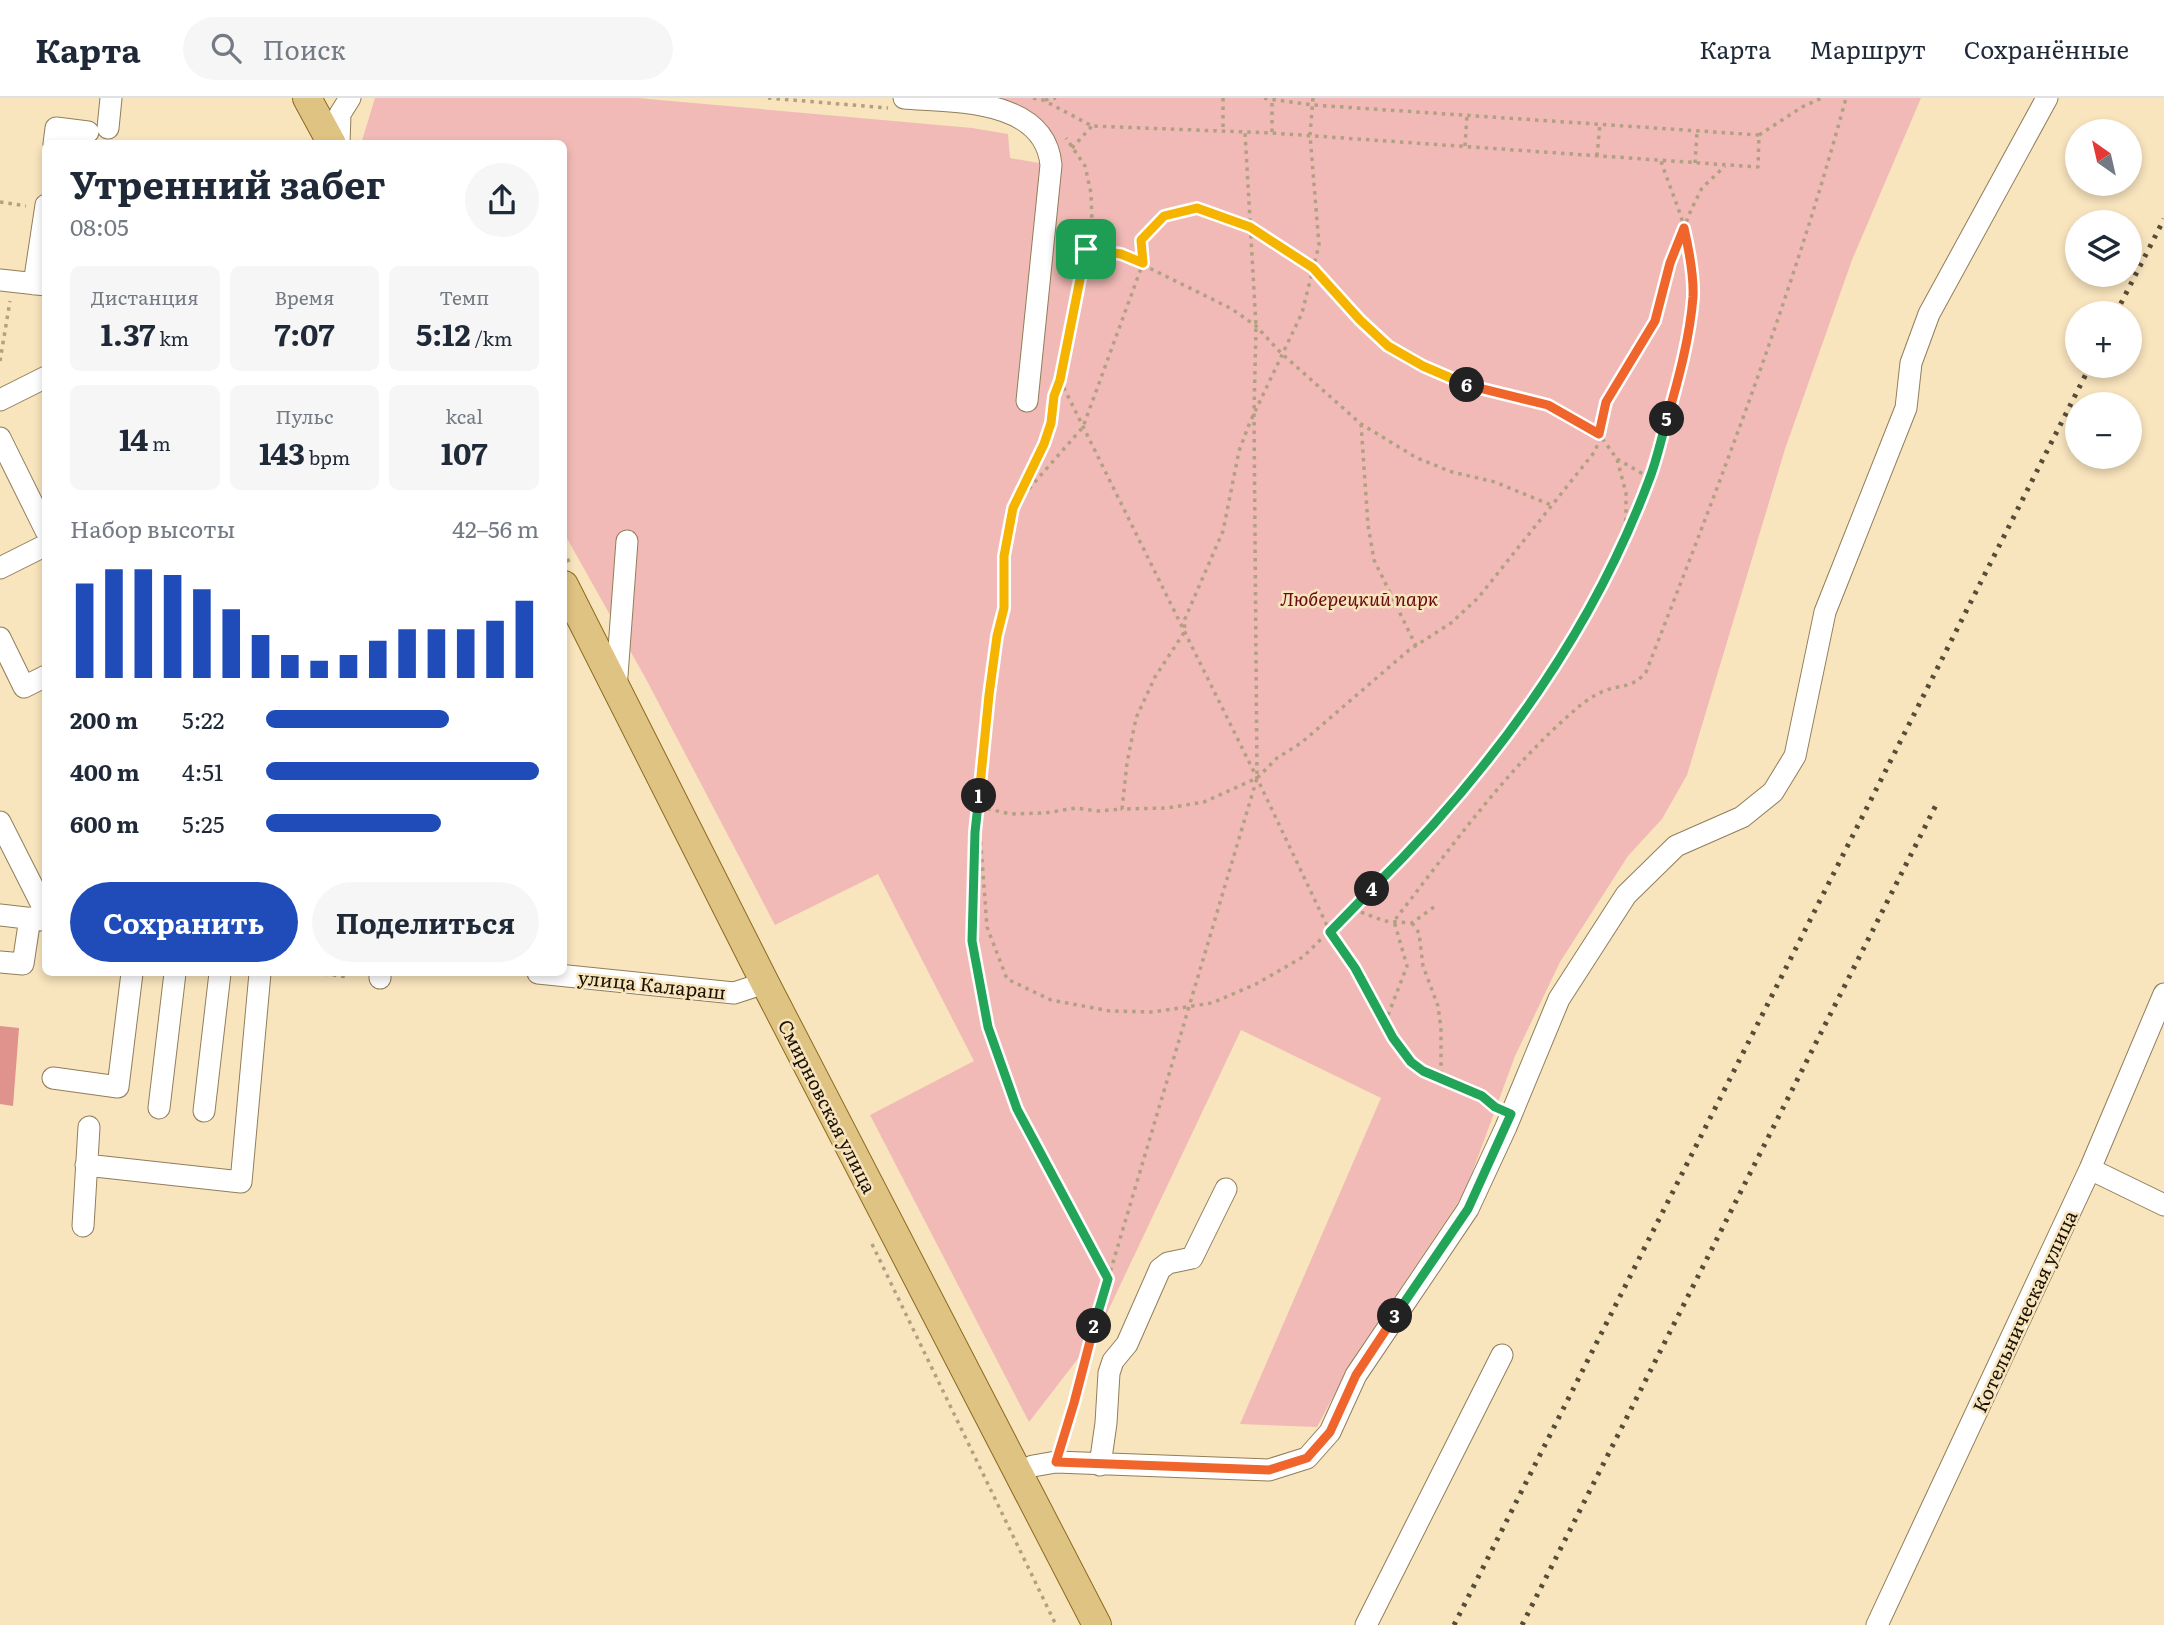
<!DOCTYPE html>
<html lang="ru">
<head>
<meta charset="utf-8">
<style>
	:root { --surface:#fff; --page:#f6f6f7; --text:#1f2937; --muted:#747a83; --line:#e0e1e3; --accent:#204cba }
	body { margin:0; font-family:Literata,serif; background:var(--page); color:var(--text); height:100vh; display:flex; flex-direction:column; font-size:26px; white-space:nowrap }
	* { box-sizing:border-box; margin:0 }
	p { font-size:23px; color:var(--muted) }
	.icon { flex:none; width:38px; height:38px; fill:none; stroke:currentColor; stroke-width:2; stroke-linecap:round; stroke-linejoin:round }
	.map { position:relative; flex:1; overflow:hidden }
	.side { position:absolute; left:42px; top:42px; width:525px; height:836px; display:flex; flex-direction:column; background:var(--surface); border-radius:10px; box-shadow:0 4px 10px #0003 }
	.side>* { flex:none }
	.needle { width:46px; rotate:326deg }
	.controls { position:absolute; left:2065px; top:21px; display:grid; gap:14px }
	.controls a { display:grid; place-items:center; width:77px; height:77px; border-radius:50%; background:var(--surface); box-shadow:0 4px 10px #0003; font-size:35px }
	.pin { position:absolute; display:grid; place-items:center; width:60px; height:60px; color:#fff; margin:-30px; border-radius:14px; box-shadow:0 4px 10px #0006 }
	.km { position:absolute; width:35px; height:35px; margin:-18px; border-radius:50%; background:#222; color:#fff; font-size:19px; line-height:35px; text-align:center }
	.round { display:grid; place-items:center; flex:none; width:74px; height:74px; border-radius:37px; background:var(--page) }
	.overview { display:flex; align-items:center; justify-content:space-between; height:119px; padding:0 28px }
	h1 { font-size:38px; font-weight:700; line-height:52px }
	.stats { display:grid; grid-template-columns:repeat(3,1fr); gap:10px; height:119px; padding:7px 28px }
	.stats div { display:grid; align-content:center; border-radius:10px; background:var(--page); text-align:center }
	.stats b { font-size:30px; font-weight:700 }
	.stats small { font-size:19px; font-weight:400 }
	.stats p { font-size:19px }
	.chart { height:196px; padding:14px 28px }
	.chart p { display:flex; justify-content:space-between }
	.chart svg { width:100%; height:126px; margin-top:7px; stroke:var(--accent); stroke-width:6 }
	.button { display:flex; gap:14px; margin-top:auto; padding:14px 28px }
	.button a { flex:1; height:80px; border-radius:42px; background:var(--accent); color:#fff; font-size:28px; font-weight:700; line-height:80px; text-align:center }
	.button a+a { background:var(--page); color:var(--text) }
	ul { padding:0 28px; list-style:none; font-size:23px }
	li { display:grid; grid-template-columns:112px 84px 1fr; align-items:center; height:52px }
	li i { height:18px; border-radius:9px; background:var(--accent) }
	header { display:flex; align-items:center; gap:42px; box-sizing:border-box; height:98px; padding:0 35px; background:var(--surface); border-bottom:2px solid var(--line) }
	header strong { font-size:33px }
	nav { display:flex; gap:38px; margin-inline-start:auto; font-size:24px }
	.search { width:490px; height:63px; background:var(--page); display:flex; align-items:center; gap:18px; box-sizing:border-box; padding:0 24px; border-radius:38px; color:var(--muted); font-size:26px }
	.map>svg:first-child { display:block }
</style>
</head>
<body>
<header>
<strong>Карта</strong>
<div class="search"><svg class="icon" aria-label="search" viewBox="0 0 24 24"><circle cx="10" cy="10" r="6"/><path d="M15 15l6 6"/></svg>Поиск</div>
<nav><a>Карта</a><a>Маршрут</a><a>Сохранённые</a></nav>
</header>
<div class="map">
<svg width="2164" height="1527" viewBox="0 0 2164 1527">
	<rect width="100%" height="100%" fill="#f8e4bd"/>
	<path fill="#f1bab6" d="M375 0H637L972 30 1008 36 1010 60 1050 67C1051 22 1042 19 1002 2L1003 0H1921L1852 162 1785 351 1687 677 1662 721 1628 758 1560 864 1515 958 1465 1094 1355 1258 1317 1329 1240 1326 1381 1000 1241 932 1097 1236 1029 1324 870 1017 974 963 878 776 775 827 646 581 564 435V46H361Z"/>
	<path fill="#e0928c" d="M0 928 19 930 13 1008 0 1006Z"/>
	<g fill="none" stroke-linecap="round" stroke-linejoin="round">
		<g stroke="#917e5a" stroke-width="23">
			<path id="minor" d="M904 0C954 4 1045 0 1051 67L1027 303
				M108 30 111 0
				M54 46 56 30 88 34
				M339 46 340 16 350 0
				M0 182 46 187
				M34 186 46 107
				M0 302 46 279
				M0 340 46 433
				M0 470 46 447
				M0 540 24 589 46 578
				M616 591 627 443
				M0 724 46 815
				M0 817 43 822
				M0 864 23 866 30 820
				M538 875 734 895 765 885
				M380 880V875
				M53 980 118 989 132 875
				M159 1010 175 875
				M204 1013 220 875
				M86 1067 241 1084 260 875
				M2090 1071 2164 1107
				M83 1128 89 1029
				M1100 1367 1106 1325 1109 1275 1113 1263 1127 1246 1160 1171 1168 1165 1192 1160 1226 1091
				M1018 1375 1033 1368 1056 1364 1269 1372 1307 1360 1330 1334 1356 1277 1468 1111 1506 1029 1559 901 1626 797 1676 748 1742 719 1773 694 1795 658 1825 514 1906 310 1911 265 1929 216 2047 0
				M1366 1527 1502 1257
				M1877 1527 2090 1071 2164 896"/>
		</g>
		<g stroke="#8c6b20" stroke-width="30">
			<path id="major" d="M307 0 332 46
				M564 487 765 885 1097 1527"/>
		</g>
		<path stroke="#b1a182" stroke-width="3.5" stroke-dasharray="3.5 5" stroke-linecap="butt" d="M768 0 888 10
			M1033 0 1043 2 1092 28 1272 35 1758 69 1759 37 1313 7 1262 0
			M1223 0V33
			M1313 0 1310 37 1319 147 1302 215 1250 324 1239 353 1223 433 1184 523 1185 533 1155 579 1136 620 1127 665 1122 711 1167 710 1204 704 1257 680 1277 660 1301 645 1409 552 1451 525 1478 500 1596 352 1606 304 1655 223 1670 165 1691 112 1702 90 1725 68
			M1045 2 1056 0
			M1272 34V1
			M1759 37 1802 9 1822 0
			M1465 48 1467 17
			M1072 50 1092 28
			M1597 58 1600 25
			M1695 65 1697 34
			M0 104 26 108
			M1197 110 1250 129 1313 170 1360 222 1388 248 1423 268 1462 286 1548 307 1599 336 1617 361 1626 395V420L1620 452 1548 582 1471 684 1389 774 1303 859 1256 886 1212 905 1153 914 1110 913 1051 902 1007 881 987 829 978 708 989 597 997 538 1004 510V458L1013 409 1083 329 1143 165 1141 142 1164 118Z
			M1086 151 1121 156 1232 211 1256 228 1281 255 1361 326 1417 360 1452 374 1495 384 1551 407
			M0 263 10 203
			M1060 282 1257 680 1330 834 1355 870 1393 940 1411 964 1423 973 1482 998 1494 1008
			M1361 326 1368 427 1374 462 1416 548
			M1617 361 1650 380 1624 443
			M1650 380C1671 308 1702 225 1689 150 1684 120 1670 91 1661 63
			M1015 405C1024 385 1035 366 1044 346 1053 326 1052 303 1060 282L1092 126 1091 95 1085 68 1066 40
			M564 453 569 464
			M979 709 1011 716 1045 715 1076 710 1098 713 1122 711
			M977 718 973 843 988 929 1025 1028 1108 1181
			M1353 811 1384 823 1412 825 1438 806
			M1412 825 1419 835 1423 868 1438 908 1441 931V980
			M316 875 348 879V875
			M1385 925 1407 868 1394 823C1450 751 1507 670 1576 611 1584 604 1594 597 1604 593 1621 586 1632 591 1646 574 1720 385 1793 196 1846 0
			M872 1146 1056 1527
			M1062 1345 1095 1225 1257 680 1254 315 1256 228 1245 34"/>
		<use href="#minor" stroke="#fff" stroke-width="21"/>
		<use href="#major" stroke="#dfc382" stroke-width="28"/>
		<path stroke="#564c37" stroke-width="5" stroke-dasharray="3.5 7" stroke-linecap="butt" d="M2116 215 2164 121
			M1454 1527 2090 268
			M1522 1527 1938 703"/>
	</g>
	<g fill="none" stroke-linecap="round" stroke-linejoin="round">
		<g stroke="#fff" stroke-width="14">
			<path id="split-1" d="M979 698 989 597 997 538 1004 510V458L1013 410 1044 346 1051 325 1054 298 1060 282 1086 151"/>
		</g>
		<g stroke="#fff" stroke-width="14">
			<path id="split-2" d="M979 698 975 734 972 843 988 929 1017 1011 1108 1181 1094 1228"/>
		</g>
		<g stroke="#fff" stroke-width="14">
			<path id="split-3" d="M1094 1228 1074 1305 1056 1364 1269 1372 1307 1360 1330 1334 1356 1277 1395 1218"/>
		</g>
		<g stroke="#fff" stroke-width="14">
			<path id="split-4" d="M1372 791 1330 834 1355 870 1393 940 1411 964 1423 973 1482 998 1495 1009 1511 1016 1468 1111 1395 1218"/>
		</g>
		<g stroke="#fff" stroke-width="14">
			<path id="split-5" d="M1372 791C1489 675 1591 537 1649 382 1657 362 1661 341 1667 321"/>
		</g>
		<g stroke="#fff" stroke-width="14">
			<path id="split-6" d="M1467 287 1548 307 1599 336 1606 304 1655 223 1670 165 1684 130C1689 152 1694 177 1693 199 1690 239 1678 283 1667 321"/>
		</g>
		<g stroke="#fff" stroke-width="14">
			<path id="split-7" d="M1086 151 1121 156 1143 165 1141 142 1164 118 1197 110 1250 129 1313 170 1360 222 1388 248 1423 268 1467 287"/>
		</g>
		<use href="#split-1" stroke="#f5b400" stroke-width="9"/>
		<use href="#split-2" stroke="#22a559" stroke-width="9"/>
		<use href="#split-3" stroke="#f0652b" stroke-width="9"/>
		<use href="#split-4" stroke="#22a559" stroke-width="9"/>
		<use href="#split-5" stroke="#22a559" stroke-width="9"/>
		<use href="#split-6" stroke="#f0652b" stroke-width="9"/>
		<use href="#split-7" stroke="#f5b400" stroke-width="9"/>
	</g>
	<g text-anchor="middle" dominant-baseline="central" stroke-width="5" stroke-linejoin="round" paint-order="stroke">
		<g font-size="19" font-style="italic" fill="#6a0b13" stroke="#f8e4bd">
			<text x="1359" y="500">Люберецкий парк</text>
		</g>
		<g font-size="19" fill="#1a1305" stroke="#f8e4bd">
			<text transform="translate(652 886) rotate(6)">улица Калараш</text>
			<text transform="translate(828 1008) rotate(63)">Смирновская улица</text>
			<text transform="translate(2024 1213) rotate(-65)">Котельническая улица</text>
		</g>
	</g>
</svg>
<div class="controls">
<a><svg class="needle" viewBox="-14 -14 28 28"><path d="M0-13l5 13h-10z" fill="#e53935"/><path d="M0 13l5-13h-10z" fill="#747a83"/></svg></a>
<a><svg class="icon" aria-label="layers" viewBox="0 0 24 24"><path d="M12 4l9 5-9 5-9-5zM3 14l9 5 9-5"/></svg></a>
<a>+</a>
<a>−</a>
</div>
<div class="pin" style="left:1086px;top:151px;background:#1e9e55"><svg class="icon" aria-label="arrive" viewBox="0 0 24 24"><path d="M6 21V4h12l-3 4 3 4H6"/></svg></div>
<b class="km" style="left:979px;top:698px">1</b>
<b class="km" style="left:1094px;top:1228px">2</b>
<b class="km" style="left:1395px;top:1218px">3</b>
<b class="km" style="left:1372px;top:791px">4</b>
<b class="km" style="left:1667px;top:321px">5</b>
<b class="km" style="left:1467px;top:287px">6</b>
<section class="side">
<div class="overview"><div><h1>Утренний забег</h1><p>08:05</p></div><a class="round"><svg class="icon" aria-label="share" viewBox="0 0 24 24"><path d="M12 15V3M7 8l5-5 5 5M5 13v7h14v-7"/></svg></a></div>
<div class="stats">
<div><p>Дистанция</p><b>1.37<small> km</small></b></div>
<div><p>Время</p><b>7:07</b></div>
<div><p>Темп</p><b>5:12<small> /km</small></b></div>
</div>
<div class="stats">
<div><b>14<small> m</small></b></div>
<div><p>Пульс</p><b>143<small> bpm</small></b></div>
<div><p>kcal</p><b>107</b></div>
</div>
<div class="chart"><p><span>Набор высоты</span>42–56 m</p>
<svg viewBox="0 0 160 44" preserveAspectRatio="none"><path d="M5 44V11M15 44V6M25 44V6M35 44V8M45 44V13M55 44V20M65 44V29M75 44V36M85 44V38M95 44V36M105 44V31M115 44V27M125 44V27M135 44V27M145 44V24M155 44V17"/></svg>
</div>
<ul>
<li><b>200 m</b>5:22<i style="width:67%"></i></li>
<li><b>400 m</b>4:51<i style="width:100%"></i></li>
<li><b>600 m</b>5:25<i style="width:64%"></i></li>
</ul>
<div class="button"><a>Сохранить</a><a>Поделиться</a></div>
</section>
</div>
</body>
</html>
